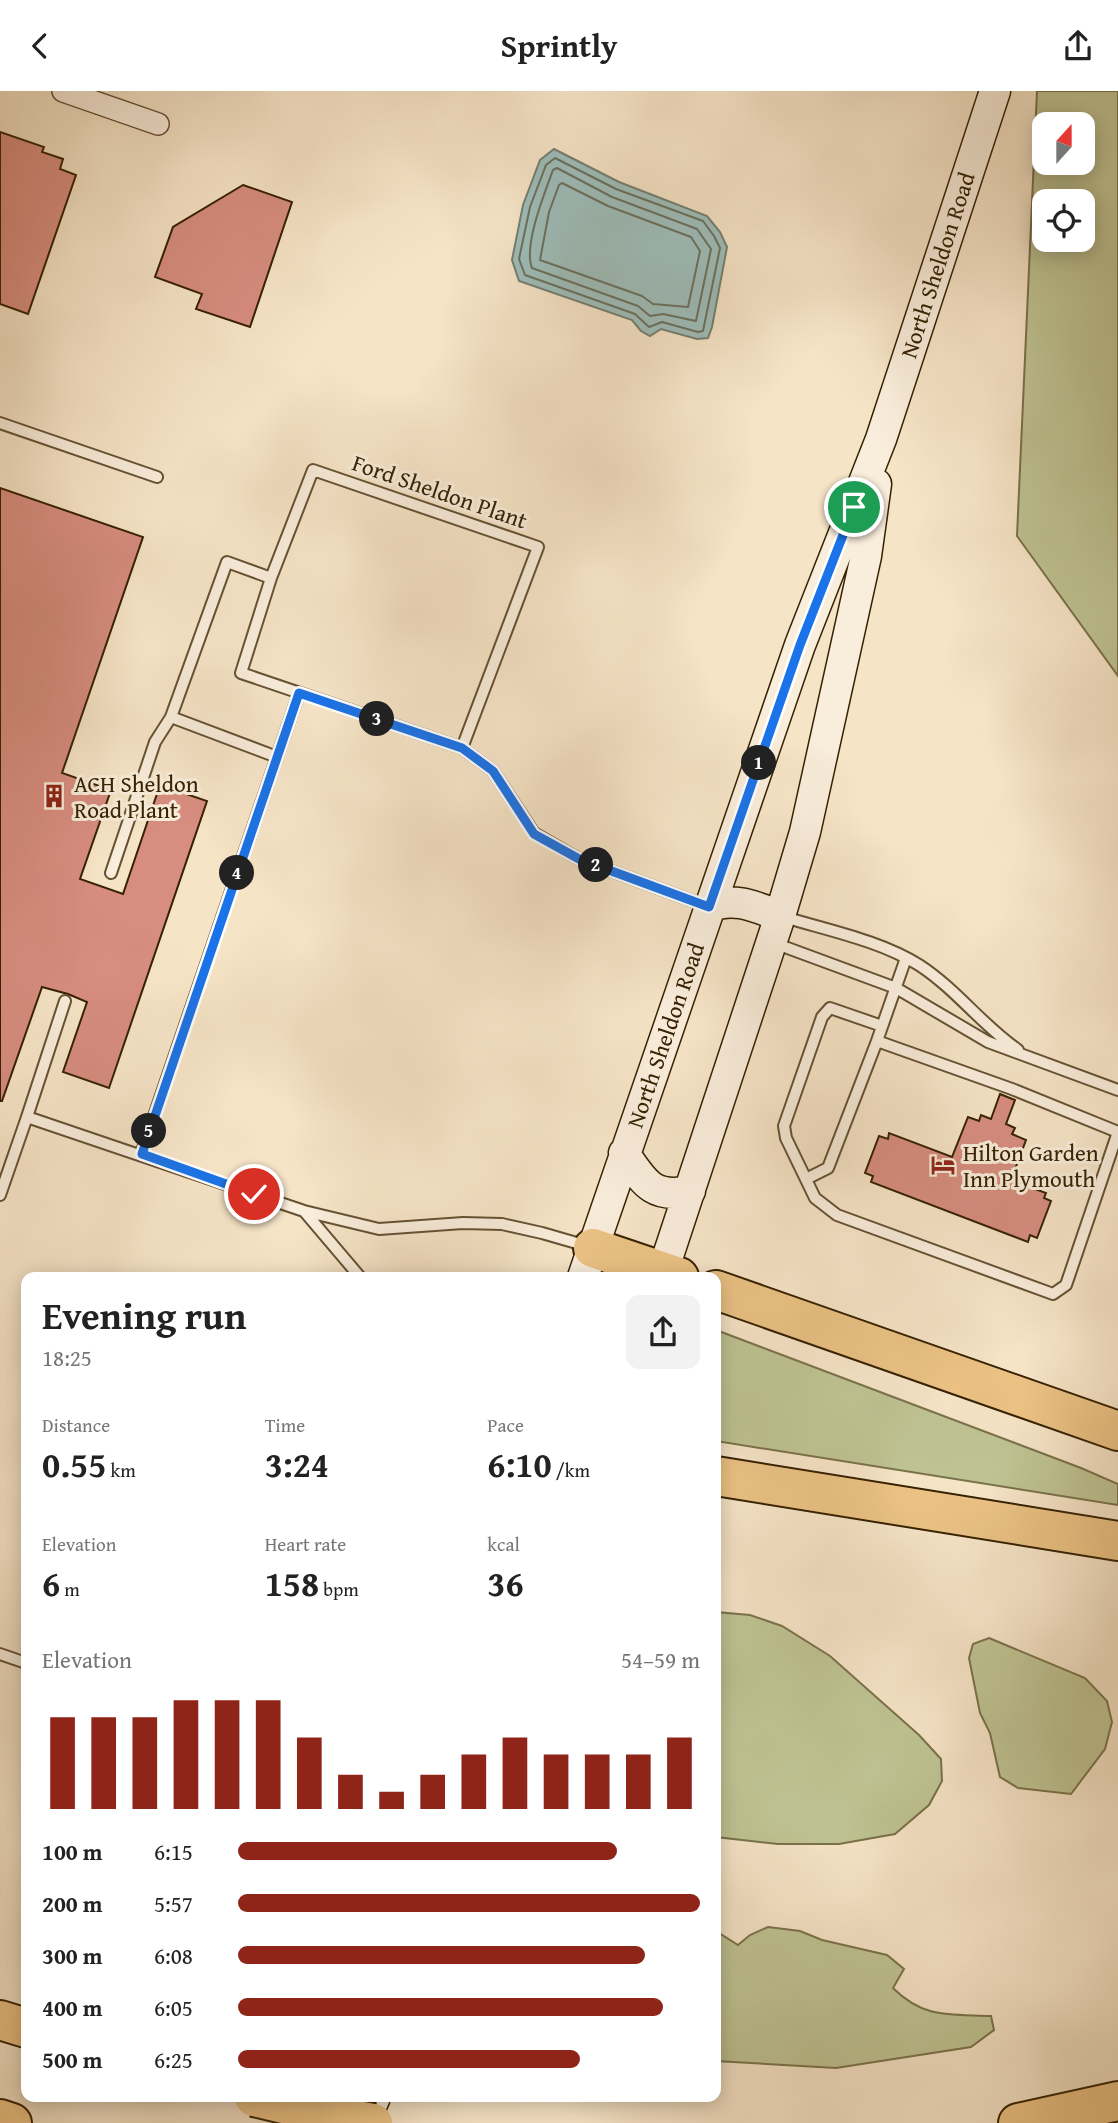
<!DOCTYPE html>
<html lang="en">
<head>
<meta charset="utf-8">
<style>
	:root { --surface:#fff; --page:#f2f2f2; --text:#222; --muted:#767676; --accent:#8f2418 }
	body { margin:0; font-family:"Gentium Book Plus",serif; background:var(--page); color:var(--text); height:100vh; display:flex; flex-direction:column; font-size:26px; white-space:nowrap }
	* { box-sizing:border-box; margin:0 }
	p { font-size:23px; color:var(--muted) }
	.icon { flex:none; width:38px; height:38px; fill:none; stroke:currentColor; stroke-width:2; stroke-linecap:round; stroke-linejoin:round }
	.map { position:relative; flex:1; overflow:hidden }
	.sheet { position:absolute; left:21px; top:1181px; width:700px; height:830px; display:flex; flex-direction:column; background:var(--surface); border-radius:14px; box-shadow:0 4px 18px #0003 }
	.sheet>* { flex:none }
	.needle { width:46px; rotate:21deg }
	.fabs { position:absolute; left:1032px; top:21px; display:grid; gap:14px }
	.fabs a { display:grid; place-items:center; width:63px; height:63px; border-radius:14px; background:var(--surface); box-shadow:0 4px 18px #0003; font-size:35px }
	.pin { position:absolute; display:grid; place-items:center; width:60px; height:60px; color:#fff; margin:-30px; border:4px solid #fff; border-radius:50%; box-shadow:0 2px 7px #0007 }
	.km { position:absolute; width:35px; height:35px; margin:-18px; border-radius:50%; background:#222; color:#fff; font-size:19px; line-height:35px; text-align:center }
	.round { display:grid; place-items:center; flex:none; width:74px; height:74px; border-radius:14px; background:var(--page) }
	.head { display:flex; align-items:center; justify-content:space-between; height:119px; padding:0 21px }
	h1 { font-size:38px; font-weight:600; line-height:52px }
	.metrics { display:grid; grid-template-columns:repeat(3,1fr); gap:10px; height:119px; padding:7px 21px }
	.metrics div { display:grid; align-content:center }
	.metrics b { font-size:35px; font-weight:600 }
	.metrics small { font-size:19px; font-weight:400 }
	.metrics p { font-size:19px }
	.chart { height:196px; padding:14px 21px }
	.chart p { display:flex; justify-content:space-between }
	.chart svg { width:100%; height:126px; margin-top:7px; stroke:var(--accent); stroke-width:6 }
	ul { padding:0 21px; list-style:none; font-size:23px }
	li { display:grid; grid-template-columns:112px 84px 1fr; align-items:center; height:52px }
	li i { height:18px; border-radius:9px; background:var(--accent) }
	header { display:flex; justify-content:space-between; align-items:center; height:91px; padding:0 21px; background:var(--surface); font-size:32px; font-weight:600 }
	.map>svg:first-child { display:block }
</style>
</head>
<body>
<header><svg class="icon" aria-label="back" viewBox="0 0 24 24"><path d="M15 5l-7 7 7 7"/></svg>Sprintly<svg class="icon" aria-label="share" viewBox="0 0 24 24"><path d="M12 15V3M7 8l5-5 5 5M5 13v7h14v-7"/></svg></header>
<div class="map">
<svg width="1118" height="2032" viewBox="0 0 1118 2032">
	<rect width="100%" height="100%" fill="#f6e4c7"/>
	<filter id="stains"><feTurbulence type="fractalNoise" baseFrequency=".00286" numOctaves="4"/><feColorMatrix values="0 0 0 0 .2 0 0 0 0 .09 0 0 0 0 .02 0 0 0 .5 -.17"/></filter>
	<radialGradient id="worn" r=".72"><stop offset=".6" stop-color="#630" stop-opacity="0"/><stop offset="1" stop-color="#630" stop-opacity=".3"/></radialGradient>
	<path fill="#bfc393" stroke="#7a724a" stroke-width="2" fill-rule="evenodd" d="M1037 0H1118V585L1017 445ZM1045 33H1083V72H1045ZM1045 110H1083V149H1045Z
		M716 1239 1081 1377 1118 1393V1414L716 1350Z
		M716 1521 750 1524 782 1535 830 1565 919 1644 941 1668 942 1690 929 1714 895 1743 839 1753H778L716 1746Z
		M989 1547 1085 1587 1107 1610 1112 1631 1105 1658 1071 1703 1018 1697 1000 1686 990 1642 980 1622 969 1567 973 1553Z
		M768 1836 800 1840 822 1849 887 1864 904 1878 893 1897C924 1928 950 1923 991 1925L994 1939 971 1956 836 1977 716 1970V1840L738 1854 750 1844Z"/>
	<path fill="#9ebebb" stroke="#747f71" stroke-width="2" d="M554 58 619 91 707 125 720 141 727 156 712 236 708 247 697 248 661 238 650 245 641 240 632 229 519 190 512 169 523 114 540 69Z"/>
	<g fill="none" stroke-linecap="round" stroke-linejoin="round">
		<path stroke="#6a705e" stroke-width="2" d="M555 67 616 98 703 130 714 145 720 157 703 240 698 241 662 231 649 236 635 223 525 184 519 168 530 116 546 74Z
			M557 77 612 106 697 138 711 158 696 230 663 223 650 225 638 215 532 177C523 155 545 101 553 79Z
			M562 92 608 115 691 146 700 160 688 216 653 213 642 205 540 169 549 121 559 94Z"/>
	</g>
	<path fill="#d78d7f" stroke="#362102" stroke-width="2" d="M0 41 44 56 42 61 63 68 60 78 76 84 28 223 0 213Z
		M243 94 292 111 250 236 196 218 202 203 155 186 173 136Z
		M0 397 143 446 62 682 111 699 80 788 123 803 160 694 207 710 109 997 63 981 87 911 68 903 42 896 2 1010H0Z
		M1000 1003 1015 1009 1006 1033 1015 1037 1012 1043 1026 1049 1011 1089 1046 1102 1044 1107 1051 1110 1037 1147 1030 1144 1028 1151 871 1091 873 1085 865 1082 879 1045 888 1048 889 1042 952 1066 968 1026 979 1030 981 1024 991 1028Z"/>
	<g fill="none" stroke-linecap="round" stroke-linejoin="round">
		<g stroke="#665233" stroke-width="14">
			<path id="lane" d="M0 332 157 386
				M271 487 313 379 538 456 462 657
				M277 666 171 626 227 471 271 487 241 582 462 657 493 680 534 742 579 768 709 816
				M111 782 155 651 171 626
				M781 825C826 839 879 849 919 874 956 898 982 934 1018 959
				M774 852 896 897 988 951 1118 999
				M906 867 877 950 1012 998 1118 1041
				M882 935 830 917 822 926 784 1035 786 1047 815 1107 837 1124 1053 1203 1066 1194 1118 1041
				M27 1026 65 910
				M141 1063 299 602
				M806 1088 828 1077 877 950
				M0 1104 27 1026 304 1120 379 1138 463 1132 502 1133 542 1142 587 1155
				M304 1120 360 1186
				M0 1563 26 1572"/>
		</g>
		<g stroke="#665233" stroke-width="24">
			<path id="street" d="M63 0 158 33"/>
		</g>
		<g stroke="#362102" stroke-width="33">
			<path id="secondary" d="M709 816C734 805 756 816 780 825
				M624 1062C644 1091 652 1108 690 1100
				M583 1186 800 554 881 348 995 0
				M661 1186 780 825 805 741 866 465 876 393
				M364 2032 375 2006"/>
		</g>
		<g stroke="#362102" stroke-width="42">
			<path id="highway" d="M593 1157 679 1186
				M716 1199 1118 1340
				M716 1385 1118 1450
				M0 1929 26 1937
				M0 2028 12 2032
				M1018 2032 1118 2010"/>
		</g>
		<use href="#lane" stroke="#f9eddb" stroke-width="10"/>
		<use href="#street" stroke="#f9eddb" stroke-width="21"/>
		<use href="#secondary" stroke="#f9eddb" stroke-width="30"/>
		<use href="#highway" stroke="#ebc284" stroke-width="38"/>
		<g stroke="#362102" stroke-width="42" stroke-linecap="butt">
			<path id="highway-bridge" d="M254 2006 330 2024 373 2032"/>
		</g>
		<use href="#highway-bridge" stroke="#ebc284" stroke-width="38"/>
	</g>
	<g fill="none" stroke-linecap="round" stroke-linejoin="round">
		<g stroke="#fff" stroke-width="14">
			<path id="route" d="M254 1103 142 1063 299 602 462 657 493 680 534 743 579 768 709 816 800 554 854 416"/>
		</g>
		<use href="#route" stroke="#1a73e8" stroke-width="9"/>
	</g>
	<defs>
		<g id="building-bare" transform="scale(1.89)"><path d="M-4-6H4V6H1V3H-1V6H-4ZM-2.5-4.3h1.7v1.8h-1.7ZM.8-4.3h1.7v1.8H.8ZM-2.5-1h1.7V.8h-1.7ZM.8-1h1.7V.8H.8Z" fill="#8f2418" stroke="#f9eddb" stroke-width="2.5" paint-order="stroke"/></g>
		<g id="hotel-bare" transform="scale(1.89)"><path d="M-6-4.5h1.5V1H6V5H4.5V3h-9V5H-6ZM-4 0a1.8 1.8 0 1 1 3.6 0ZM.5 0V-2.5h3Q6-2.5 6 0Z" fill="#8f2418" stroke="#f9eddb" stroke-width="2.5" paint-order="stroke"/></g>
	</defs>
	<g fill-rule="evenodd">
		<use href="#building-bare" x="54" y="705"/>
		<use href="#hotel-bare" x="943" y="1074"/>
	</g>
	<g text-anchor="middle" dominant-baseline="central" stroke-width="6" stroke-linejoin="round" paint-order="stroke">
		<g font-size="23" fill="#362102" stroke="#f9eddb">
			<text transform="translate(937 174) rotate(-72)">North Sheldon Road</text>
			<text transform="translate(440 400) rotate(19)">Ford Sheldon Plant</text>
			<text transform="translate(665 944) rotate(-71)">North Sheldon Road</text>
		</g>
		<g font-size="23" fill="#362102" stroke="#f9eddb" text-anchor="start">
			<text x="74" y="692">ACH Sheldon<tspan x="74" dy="26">Road Plant</tspan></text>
			<text x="963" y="1061">Hilton Garden<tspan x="963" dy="26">Inn Plymouth</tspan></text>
		</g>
	</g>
	<rect width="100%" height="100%" filter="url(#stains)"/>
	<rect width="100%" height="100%" fill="url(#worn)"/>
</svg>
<div class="fabs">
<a><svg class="needle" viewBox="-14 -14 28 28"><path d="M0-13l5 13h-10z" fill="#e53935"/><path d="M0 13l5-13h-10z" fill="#767676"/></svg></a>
<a><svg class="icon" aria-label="locate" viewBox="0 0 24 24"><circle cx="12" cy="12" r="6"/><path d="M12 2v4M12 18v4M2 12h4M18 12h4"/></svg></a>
</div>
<div class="pin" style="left:854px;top:416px;background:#1e9e55"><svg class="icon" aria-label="arrive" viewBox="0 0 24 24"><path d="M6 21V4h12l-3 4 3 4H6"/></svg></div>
<div class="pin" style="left:254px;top:1103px;background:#d93025"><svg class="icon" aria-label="check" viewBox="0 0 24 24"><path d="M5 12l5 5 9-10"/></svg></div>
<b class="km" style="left:759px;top:672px">1</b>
<b class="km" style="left:596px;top:774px">2</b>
<b class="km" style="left:377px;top:628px">3</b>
<b class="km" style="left:237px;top:782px">4</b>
<b class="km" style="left:149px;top:1040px">5</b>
<section class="sheet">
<div class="head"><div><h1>Evening run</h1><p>18:25</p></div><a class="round"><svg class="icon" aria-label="share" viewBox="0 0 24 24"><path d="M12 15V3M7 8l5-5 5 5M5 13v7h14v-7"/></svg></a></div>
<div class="metrics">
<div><p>Distance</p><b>0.55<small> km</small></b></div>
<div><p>Time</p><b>3:24</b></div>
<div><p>Pace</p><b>6:10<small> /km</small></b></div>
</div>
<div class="metrics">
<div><p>Elevation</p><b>6<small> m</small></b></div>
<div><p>Heart rate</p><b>158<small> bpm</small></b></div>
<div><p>kcal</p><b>36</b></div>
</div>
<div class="chart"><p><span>Elevation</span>54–59 m</p>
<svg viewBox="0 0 160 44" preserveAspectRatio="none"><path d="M5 44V12M15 44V12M25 44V12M35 44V6M45 44V6M55 44V6M65 44V19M75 44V32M85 44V38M95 44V32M105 44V25M115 44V19M125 44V25M135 44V25M145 44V25M155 44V19"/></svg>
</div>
<ul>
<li><b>100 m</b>6:15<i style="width:82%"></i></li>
<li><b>200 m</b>5:57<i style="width:100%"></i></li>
<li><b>300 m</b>6:08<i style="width:88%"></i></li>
<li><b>400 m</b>6:05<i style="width:92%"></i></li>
<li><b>500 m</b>6:25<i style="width:74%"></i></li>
</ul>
</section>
</div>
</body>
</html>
